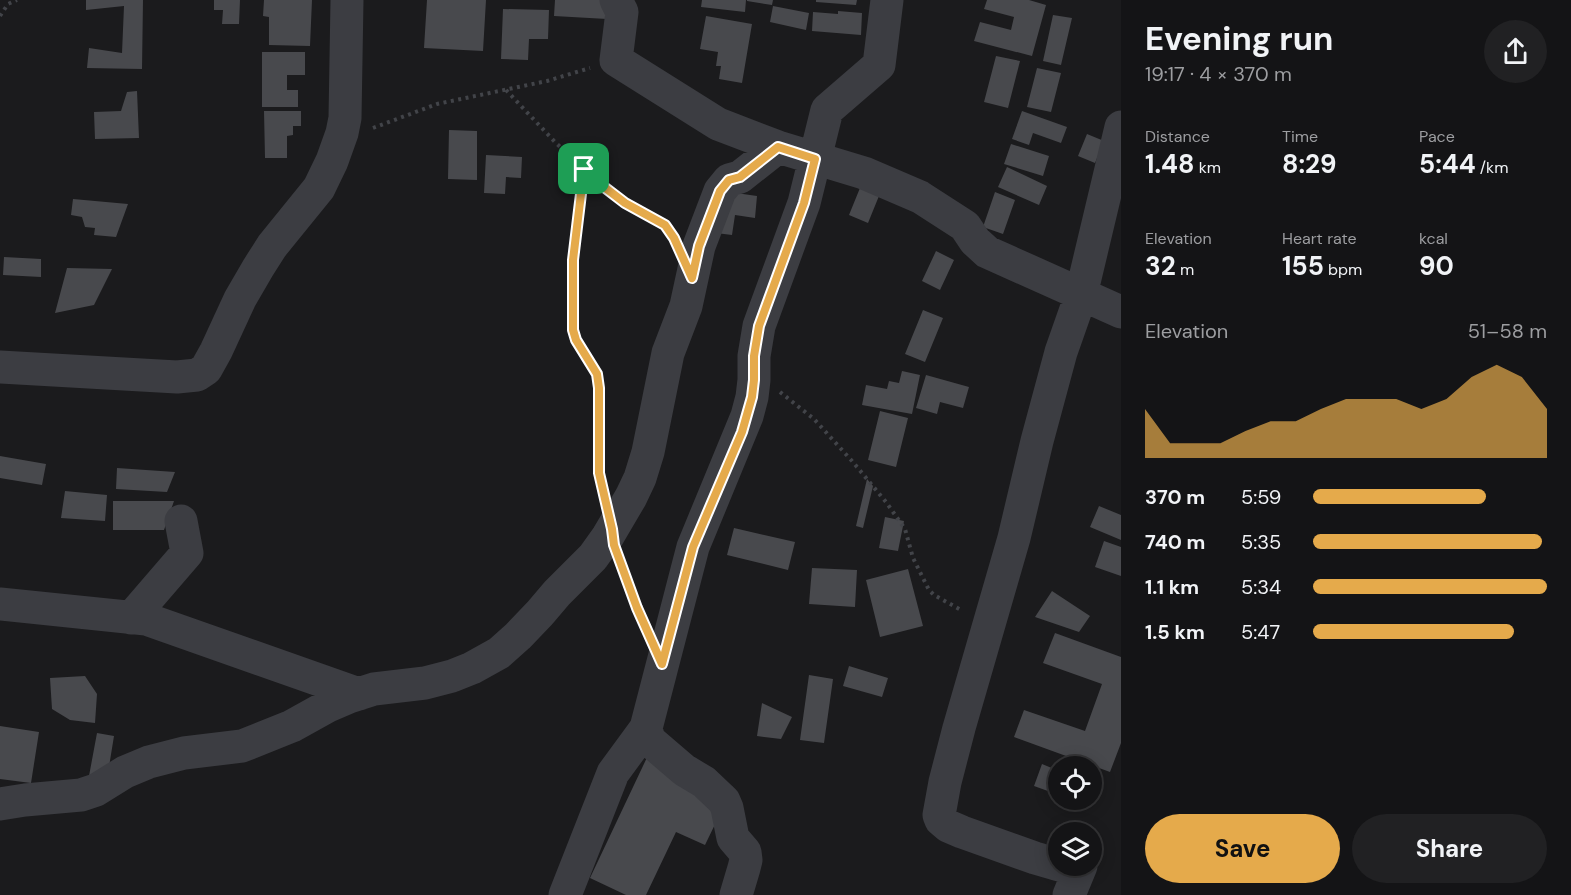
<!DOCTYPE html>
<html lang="en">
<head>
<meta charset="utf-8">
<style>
	:root { --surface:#141416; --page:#212123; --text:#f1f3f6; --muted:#9d9ea1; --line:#333335; --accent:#e5aa4b }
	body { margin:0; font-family:"DM Sans",sans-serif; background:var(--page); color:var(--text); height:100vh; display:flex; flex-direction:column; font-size:22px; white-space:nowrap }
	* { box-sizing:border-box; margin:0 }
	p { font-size:20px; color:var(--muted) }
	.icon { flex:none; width:33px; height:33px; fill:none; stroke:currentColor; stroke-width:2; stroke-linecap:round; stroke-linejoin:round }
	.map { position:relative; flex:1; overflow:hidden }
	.side { display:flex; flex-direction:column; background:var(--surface); width:450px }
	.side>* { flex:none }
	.tools { position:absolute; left:1048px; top:756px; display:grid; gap:12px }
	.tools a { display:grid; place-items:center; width:54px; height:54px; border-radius:50%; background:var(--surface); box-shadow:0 3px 15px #0003,0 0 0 2px var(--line); font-size:30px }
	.pin { position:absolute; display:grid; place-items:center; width:51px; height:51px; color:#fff; margin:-26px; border-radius:12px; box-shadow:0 3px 9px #0006 }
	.round { display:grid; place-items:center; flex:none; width:63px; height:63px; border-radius:32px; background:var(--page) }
	.headline { display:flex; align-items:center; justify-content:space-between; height:102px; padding:0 24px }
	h1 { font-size:33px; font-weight:700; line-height:45px }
	.figures { display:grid; grid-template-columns:repeat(3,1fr); gap:9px; height:102px; padding:6px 24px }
	.figures div { display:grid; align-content:center }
	.figures b { font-size:26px; font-weight:700 }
	.figures small { font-size:16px; font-weight:400 }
	.figures p { font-size:16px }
	.chart { height:168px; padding:12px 24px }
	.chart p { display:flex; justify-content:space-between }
	.chart svg { width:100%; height:108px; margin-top:6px; fill:var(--accent); opacity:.7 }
	.cta { display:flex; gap:12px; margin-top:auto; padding:12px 24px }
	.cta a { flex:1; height:69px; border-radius:36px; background:var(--accent); color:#111; font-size:24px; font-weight:700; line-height:69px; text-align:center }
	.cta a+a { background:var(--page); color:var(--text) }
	ul { padding:0 24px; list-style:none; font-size:20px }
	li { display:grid; grid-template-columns:96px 72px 1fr; align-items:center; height:45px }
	li i { height:15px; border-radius:8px; background:var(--accent) }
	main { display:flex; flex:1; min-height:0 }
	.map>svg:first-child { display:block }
</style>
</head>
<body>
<main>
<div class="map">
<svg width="1121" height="895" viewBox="0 0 1121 895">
	<rect width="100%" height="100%" fill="#1b1b1d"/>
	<path fill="#48494d" d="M86 0H143L142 69 87 68 89 48 122 53 124 6 86 10Z
		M214 0H240L239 24H222L223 10H214Z
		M264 0H312L310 46 269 45V17L263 16Z
		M427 0H486L483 51 424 48Z
		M555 0H608L607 19 554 16Z
		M702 0H746L745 12 701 7Z
		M747 0H773L772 5 747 1Z
		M816 0H857L856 5 816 2Z
		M987 0H1029L1046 5 1032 56 974 41 980 22 1011 30 1014 17 984 9Z
		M773 6 809 13 806 30 770 22Z
		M503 9 549 10 548 39H529L528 60 501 59Z
		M838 11 862 13 861 35 812 31 813 12 838 14Z
		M1053 15 1072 18 1061 65 1043 61Z
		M706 16 752 24 742 83 719 79 721 66H716L718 52 700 49Z
		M262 52H305V75H287V90H298V107H262Z
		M996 56 1020 61 1008 108 984 102Z
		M1037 68 1061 73 1051 112 1027 107Z
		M137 91 139 138 95 139 94 112 121 111 127 92Z
		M264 111H301V126H293V135L287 136V158H265Z
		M1022 111 1067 127 1061 143 1033 133 1029 145 1012 139Z
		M449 130 477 131V180L448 179Z
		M1087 134 1104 141 1095 163 1078 156Z
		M1011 144 1049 156 1043 176 1004 164Z
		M486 155 522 157 521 178 506 177 505 194 484 193Z
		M1007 167 1047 186 1039 205 998 187Z
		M862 183 881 191 868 223 849 215Z
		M722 191 757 196 755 218 735 215 732 235 716 233Z
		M995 192 1015 200 1003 234 983 227Z
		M73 199 128 204 116 237 94 235 95 228 85 227 82 217 71 215Z
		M936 251 954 260 940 290 922 281Z
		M4 257 41 259V277L3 275Z
		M67 268 112 269 94 305 55 313Z
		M923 310 943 318 925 362 905 354Z
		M902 371 920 375 912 414 862 405 866 385 887 389 889 381 899 383Z
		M926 375 969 387 963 408 940 402 937 414 916 408Z
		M880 411 908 418 896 467 868 460Z
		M0 456 46 464 42 485 0 478Z
		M117 468 175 472 167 492 116 489Z
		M867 479 873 486 863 528 856 526Z
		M65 491 107 495 105 521 61 518Z
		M113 501H174L164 530H113Z
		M1099 506 1121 515V540L1090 527Z
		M885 517 904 521 898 551 879 548Z
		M734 528 795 542 788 570 727 555Z
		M1104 541 1121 547V576L1095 567Z
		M812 568 857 570 855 607 809 604Z
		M908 569 923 626 880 637 866 580Z
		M1052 591 1090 616 1079 632 1035 617Z
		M1055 633 1121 657V743L1110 772 1014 737 1024 710 1085 731 1102 684 1043 663Z
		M849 666 888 678 882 697 843 686Z
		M809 675 833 679 824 743 800 740Z
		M85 676 97 694 95 723 70 720 52 709 50 678Z
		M762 703 792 717 781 739 757 736Z
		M0 726 39 732 31 783 0 779Z
		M97 733 114 736 107 779 89 776Z
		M651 749 733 787 705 845 676 832 646 895H626L590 878Z
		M1042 764 1059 771V795L1034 786Z"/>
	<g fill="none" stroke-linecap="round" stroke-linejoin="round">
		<path stroke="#424449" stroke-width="4" stroke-dasharray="3 4.5" stroke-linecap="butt" d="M0 16 8 4 17 0
			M506 90 555 142 595 180 625 203 665 225 673 237
			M373 128 437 104 547 81 590 68
			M584 169 573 260V330C578 346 591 357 597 373 598 378 599 383 599 388V473L602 487
			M780 392 814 419 852 461 886 502 905 529 913 558 929 590 934 595 963 611
			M622 567 643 622"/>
		<path stroke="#3c3d42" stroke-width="33" d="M616 0 622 12 616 60 718 124 778 147 864 173 920 197 965 226 975 241 987 252 1121 312
			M0 367 177 377 197 375 206 369 216 351 240 299 258 268 272 246 319 188 332 161 342 133 345 118 347 0
			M0 604 146 619 359 694
			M131 618 187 553 181 521
			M0 804 25 800 81 795 96 790 125 772 149 762 184 753 242 746 292 726 328 706 349 697 374 689 425 683 452 676 472 668 499 653 518 636 540 613 557 593 593 557 608 536 631 497 640 478 648 452 668 353 686 306 699 246 720 191 729 180 740 177 778 147
			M1059 865 1035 858 962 832 948 826 941 820 939 815 945 782 959 728 1014 538 1037 441 1061 352 1081 295 1121 127
			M565 895 613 773 646 728
			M736 895 744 868 746 860 745 852 733 838 727 808 724 801 704 782 684 770 649 740 646 728 693 547 747 416 752 397 754 380V356L759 326 804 203 827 110 879 65 887 0
			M1069 895 1081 866"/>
	</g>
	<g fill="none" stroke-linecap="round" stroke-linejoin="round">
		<g stroke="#fff" stroke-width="12">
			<path id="route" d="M778 147 815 159 804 203 759 326 754 356V380L752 397 742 432 693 547 662 664 637 608 614 545 612 529 599 473V388L597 374 576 340 573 330V260L584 169 595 180 625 203 665 225 674 238 692 278 699 246 720 191 729 180 740 177Z"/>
		</g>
		<use href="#route" stroke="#e5aa4b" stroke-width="8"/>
	</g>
</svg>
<div class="tools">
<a><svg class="icon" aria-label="locate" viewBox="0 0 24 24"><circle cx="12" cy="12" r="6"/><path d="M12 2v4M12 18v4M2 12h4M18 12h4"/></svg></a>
<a><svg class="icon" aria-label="layers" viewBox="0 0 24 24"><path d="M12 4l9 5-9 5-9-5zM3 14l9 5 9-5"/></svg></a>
</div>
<div class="pin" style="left:584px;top:169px;background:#1e9e55"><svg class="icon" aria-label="arrive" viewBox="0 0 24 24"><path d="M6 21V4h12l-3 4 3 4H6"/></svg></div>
</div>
<section class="side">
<div class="headline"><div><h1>Evening run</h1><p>19:17 · 4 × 370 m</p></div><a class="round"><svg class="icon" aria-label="share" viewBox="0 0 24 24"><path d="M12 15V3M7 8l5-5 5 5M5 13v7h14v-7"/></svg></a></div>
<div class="figures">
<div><p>Distance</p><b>1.48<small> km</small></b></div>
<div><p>Time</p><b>8:29</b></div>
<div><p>Pace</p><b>5:44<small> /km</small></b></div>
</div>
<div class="figures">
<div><p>Elevation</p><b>32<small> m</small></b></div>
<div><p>Heart rate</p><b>155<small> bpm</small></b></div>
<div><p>kcal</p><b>90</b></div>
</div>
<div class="chart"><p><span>Elevation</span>51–58 m</p>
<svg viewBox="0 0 160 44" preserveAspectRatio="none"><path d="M0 44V24L10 38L20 38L30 38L40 33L50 29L60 29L70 24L80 20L90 20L100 20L110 24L120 20L130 11L140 6L150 11L160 24V44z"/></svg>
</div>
<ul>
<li><b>370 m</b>5:59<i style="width:74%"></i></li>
<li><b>740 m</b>5:35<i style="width:98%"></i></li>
<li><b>1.1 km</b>5:34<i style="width:100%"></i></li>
<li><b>1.5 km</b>5:47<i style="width:86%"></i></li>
</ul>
<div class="cta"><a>Save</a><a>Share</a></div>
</section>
</main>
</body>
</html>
